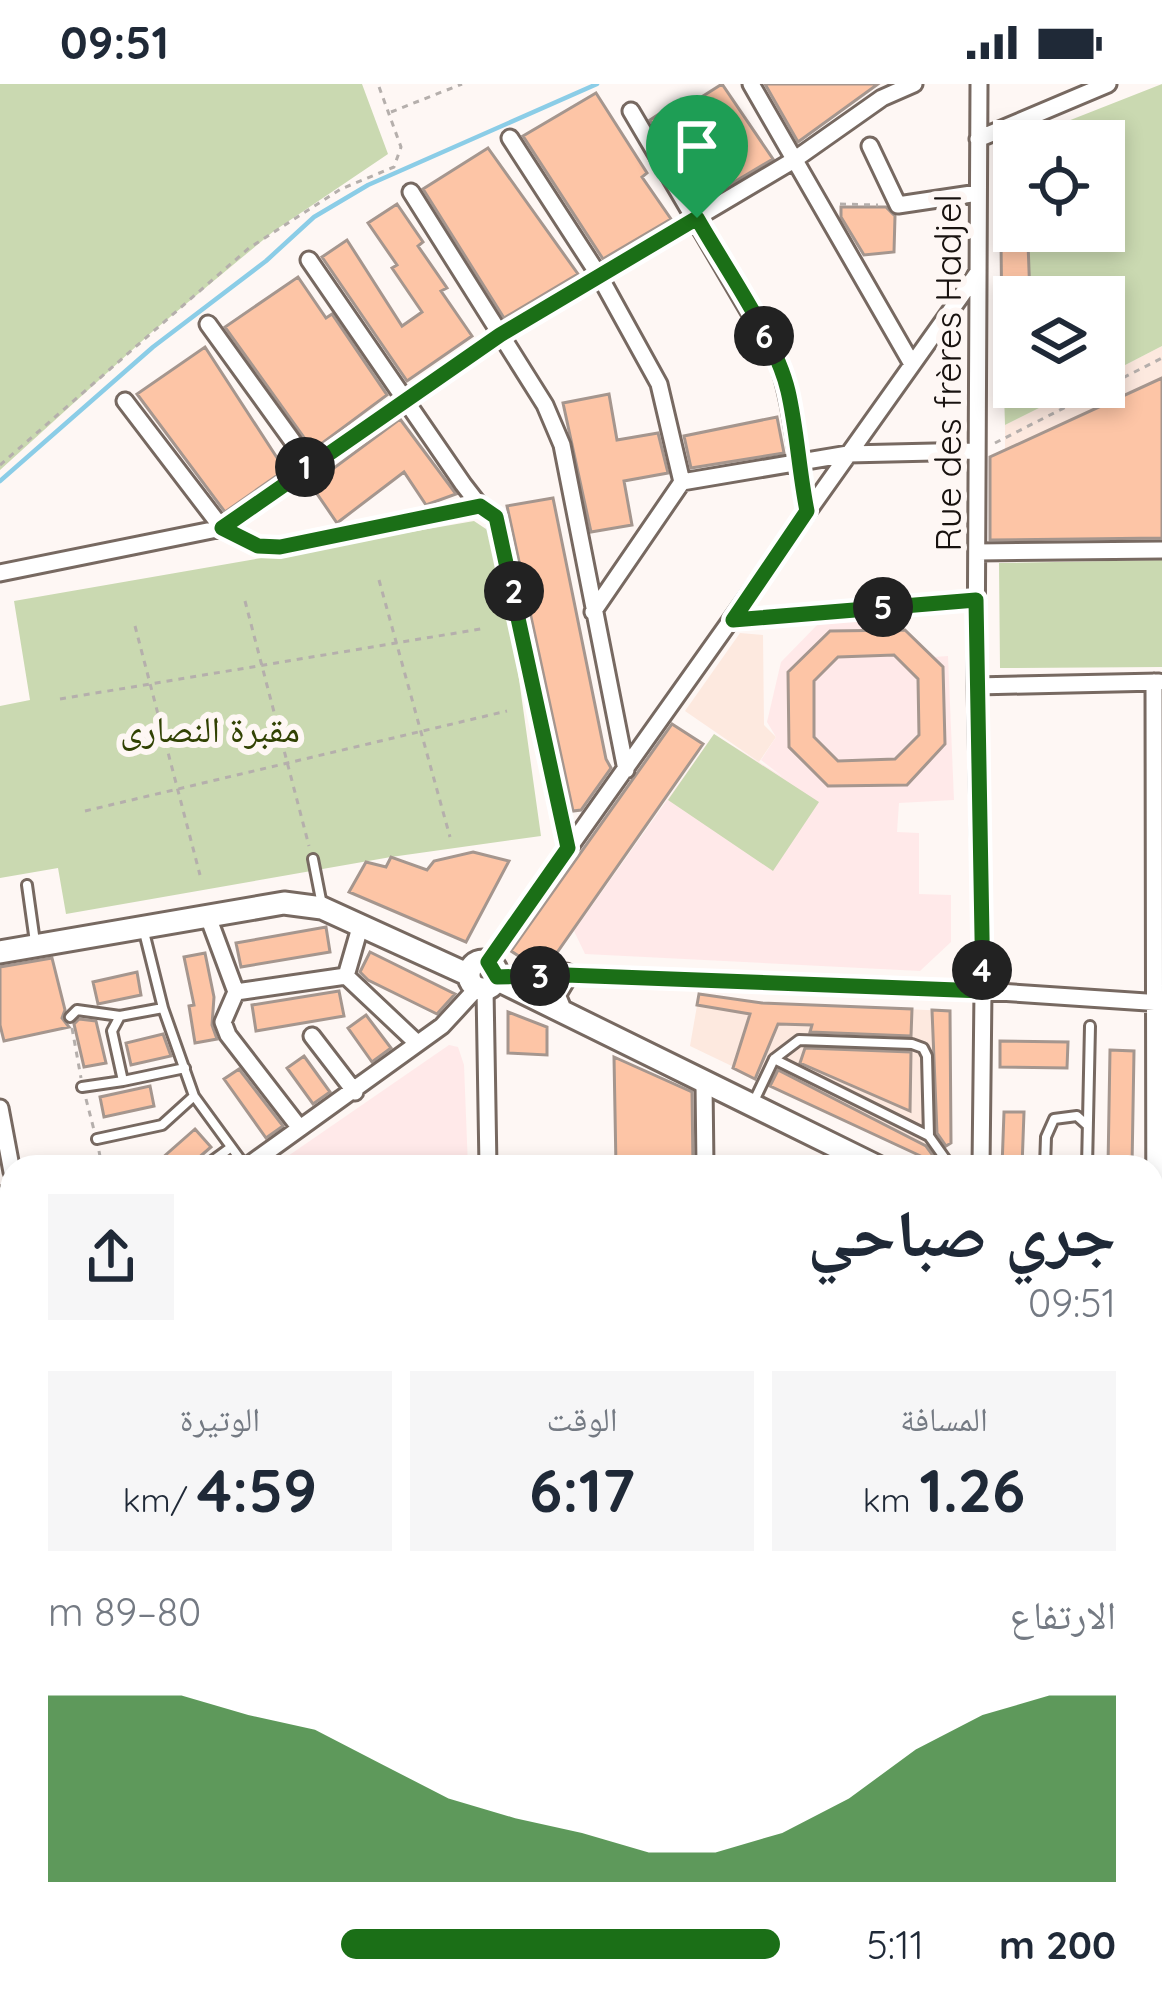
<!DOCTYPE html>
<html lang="ar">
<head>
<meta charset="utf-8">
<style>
	:root { --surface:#fff; --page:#f6f6f7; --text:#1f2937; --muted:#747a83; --accent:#1b6f17 }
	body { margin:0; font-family:Quicksand,"Noto Naskh Arabic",sans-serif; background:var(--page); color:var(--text); direction:rtl; height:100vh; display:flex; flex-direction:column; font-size:45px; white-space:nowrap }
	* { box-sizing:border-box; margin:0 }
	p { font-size:39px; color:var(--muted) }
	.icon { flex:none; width:66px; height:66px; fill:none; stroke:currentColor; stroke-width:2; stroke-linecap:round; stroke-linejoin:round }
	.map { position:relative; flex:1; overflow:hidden; direction:ltr }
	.drawer { position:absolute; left:0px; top:1071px; width:1164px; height:861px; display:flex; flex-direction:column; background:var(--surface); border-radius:36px 36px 0 0; box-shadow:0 6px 18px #0003; direction:rtl }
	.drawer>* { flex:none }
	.buttons { position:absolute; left:993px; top:36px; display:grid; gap:24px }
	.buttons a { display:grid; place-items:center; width:132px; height:132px; border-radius:0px; background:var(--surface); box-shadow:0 6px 18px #0003; font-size:60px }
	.pin { position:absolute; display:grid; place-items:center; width:102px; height:102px; color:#fff; margin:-123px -51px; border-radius:50% 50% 50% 0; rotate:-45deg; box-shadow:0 0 12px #0007 }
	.pin .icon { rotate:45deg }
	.km { position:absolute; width:60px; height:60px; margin:-30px; border-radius:50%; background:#222; color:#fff; font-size:33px; line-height:60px; text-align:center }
	.round { display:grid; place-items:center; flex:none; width:126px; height:126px; border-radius:0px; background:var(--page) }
	.head { display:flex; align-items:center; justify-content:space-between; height:204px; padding:0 48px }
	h1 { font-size:66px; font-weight:700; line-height:90px }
	.figures { display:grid; grid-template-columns:repeat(3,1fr); gap:18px; height:204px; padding:12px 48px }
	.figures div { display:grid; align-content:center; border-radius:0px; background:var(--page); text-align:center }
	.figures b { font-size:60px; font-weight:700 }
	.figures small { font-size:33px; font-weight:400 }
	.figures p { font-size:33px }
	.chart { height:336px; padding:24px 48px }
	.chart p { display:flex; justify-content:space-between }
	.chart svg { width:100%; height:216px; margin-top:12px; fill:var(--accent); opacity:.7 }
	ul { padding:0 48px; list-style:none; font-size:39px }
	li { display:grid; grid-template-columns:192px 144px 1fr; align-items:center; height:90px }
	li i { height:30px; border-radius:15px; background:var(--accent) }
	.status { display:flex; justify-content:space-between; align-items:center; height:84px; padding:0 60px; background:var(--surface); direction:ltr }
	.status svg { height:33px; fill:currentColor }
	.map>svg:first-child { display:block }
</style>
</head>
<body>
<div class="status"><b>09:51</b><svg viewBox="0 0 49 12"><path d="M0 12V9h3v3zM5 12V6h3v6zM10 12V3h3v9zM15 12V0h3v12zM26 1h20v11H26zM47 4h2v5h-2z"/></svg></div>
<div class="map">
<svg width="1162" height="1931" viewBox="0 0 1162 1931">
	<rect width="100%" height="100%" fill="#fef7f4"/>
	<path fill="#fde9df" d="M1162 262V293L1005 367V341L1081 303H1104V292Z
		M740 549 763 551 764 641 776 653 759 678 685 627Z
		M699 910 762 919 950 927 951 1059 932 1078 690 962Z"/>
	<path fill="#ffe9e9" d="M821 537H893L934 573 948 572 954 716 899 719 897 748 919 749V810L951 811V858L920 887 585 870 574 847 714 650 783 693 761 676 776 653 767 638 781 578Z
		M449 961 458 963 464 981 468 1083H272Z
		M0 1222H12V1423H0Z"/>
	<path fill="#cad9b1" d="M0 0H362L388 70 274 147 152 248 0 386Z
		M1162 0V262L1104 292V213H1030L1028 159H1001L995 66 1014 58V147H1104V57H1017Z
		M1014 243V303H1081L1005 341 1002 244Z
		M474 437 489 447 507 510 541 752 391 773 66 830 58 784 0 794V622L30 616 14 517Z
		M1162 476V583L1000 584 999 479Z
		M714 650 819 718 773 787 668 716Z"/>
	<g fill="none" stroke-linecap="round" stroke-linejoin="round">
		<path stroke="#8bcde7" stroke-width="4.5" d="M0 397 153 263 266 177 314 133 368 101 597 0"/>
	</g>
	<path fill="#fdc5a6" stroke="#a5968e" stroke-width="3" fill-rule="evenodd" d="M722 0 773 75 699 119 650 36 676 19 681 26Z
		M765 0H878L798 58Z
		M596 9 647 89 642 93 671 135 603 175 523 52Z
		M488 64 578 190 504 234 423 105Z
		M397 120 423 158 418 162 447 204 441 207 472 252 407 297 322 173 347 156 402 242 422 228 392 184 397 181 368 139Z
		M841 123H886L895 132 894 168 864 171 841 133Z
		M1001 159H1028L1030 213H1014V243L1002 244Z
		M298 193 326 234 332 230 387 311 313 366 225 243Z
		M205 263 285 386 225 428 137 310Z
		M1162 294V454L990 456V373Z
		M609 310 617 356 658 349 668 389 624 397 632 441 591 448 563 319Z
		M777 333 784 369 691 384 684 352Z
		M400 335 456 410 426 421 404 388 337 439 311 401Z
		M553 414 606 675 611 684 581 726 573 727 507 422Z
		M905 546 943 583 945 660 907 701 828 702 789 663 788 588 830 547ZM894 571 918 595 919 651 895 675 838 677 814 653V597L838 573Z
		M672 640 703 660 549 880H531L511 867Z
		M473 768 509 777 466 858 349 808 366 778 386 783 391 773 427 786 434 777Z
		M326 843 330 868 241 883 236 859Z
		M370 868 455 910 437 930 368 896 360 888Z
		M205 869 214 913 212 941 217 955 195 959 189 922 194 921 184 873Z
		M52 874 65 926 62 934 69 943 4 957 0 941V883Z
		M137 888 141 911 98 920 93 898Z
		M339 907 344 932 256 947 252 921Z
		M699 910 762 919 912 925 911 952 810 948 812 941 778 940 755 995 733 984 750 930 697 921Z
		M932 926 950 927 951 1059 946 1062 937 1049Z
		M508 928 547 943V971L508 969Z
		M366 931 391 964 372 978 348 944Z
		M79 935 96 937 106 979 84 983 74 940Z
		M163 950 171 972 131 981 126 959Z
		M1000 957 1068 958 1067 984 1000 983Z
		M805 964 911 968 910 1027 800 979Z
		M1110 966 1134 967 1132 1083H1108Z
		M304 972 330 1008 313 1020 287 984Z
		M614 973 692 1008 693 1083H616Z
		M239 985 283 1042 266 1054 224 995Z
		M778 986 926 1062 940 1081 770 1002Z
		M150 1002 154 1022 104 1033 100 1013Z
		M1004 1028H1024L1022 1083H1002Z
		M195 1045 211 1063 188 1083H152Z
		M0 1238H12V1342L0 1341Z
		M0 1478H12V1587H0Z
		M0 1785H12V1841H0Z"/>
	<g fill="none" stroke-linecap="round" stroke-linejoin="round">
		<g stroke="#776961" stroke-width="14">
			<path id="lane" d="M313 775 322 821
				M27 801 35 858
				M163 924 194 1012
				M70 933 77 926 120 932
				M123 997 185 984
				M82 1003 123 997 112 947 120 932 163 924 144 848
				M754 1017 774 975
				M929 1052 927 972 923 964 912 960 799 956 774 975 929 1052 951 1083
				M97 1055 162 1041 194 1012 245 1082
				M204 1083 230 1064
				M1045 1083 1046 1053 1054 1035 1077 1032 1087 1041
				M1087 1083 1090 942"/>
		</g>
		<g stroke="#776961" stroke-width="21">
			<path id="street" d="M751 0 912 280
				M979 0 976 602 983 907 981 1083
				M631 27 777 275C794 323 796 376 807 427
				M510 54 600 193 659 300 682 398 593 528
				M978 55 1108 0
				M870 62 898 121 978 109
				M411 108 545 321 562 361 626 686
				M309 176 463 400 480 422 495 433 569 764
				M208 240 309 380
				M125 317 222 444 258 462 280 463 480 422
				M682 398 848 370 977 367
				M977 468 1162 466
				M0 489 222 444 499 251 794 76 882 14 914 0
				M733 536 977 516
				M1154 598 1155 1217 1162 1377
				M976 602 1159 598
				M207 830 236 908 223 938 228 951 299 1043
				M488 878 978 188
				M346 892 416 958
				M500 893 566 891 983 907 1162 919
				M485 905 488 1083
				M236 908 346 892 361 840
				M312 952 355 1008
				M704 1000 705 1083
				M0 1024 12 1088
				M246 1083 442 942 477 904
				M0 1111 12 1109
				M0 1206 12 1205
				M1152 1431H1162
				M0 1446H12
				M0 1651H12
				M1152 1652 1162 1651
				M0 1856H12
				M1152 1862H1162
				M0 1872H12
				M222 1920V1931
				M995 1920V1931
				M487 1931V1920
				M594 1931 595 1920"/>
		</g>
		<g stroke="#776961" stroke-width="27">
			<path id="secondary" d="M0 868 284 819 322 824 469 891
				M469 891a14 14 0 1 1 28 0a14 14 0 1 1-28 0Z
				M496 895 878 1083
				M559 923 554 911 566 891
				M1152 1215 1162 1220"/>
		</g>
		<path stroke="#b5afac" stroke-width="3" stroke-dasharray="6 6" stroke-linecap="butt" d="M391 28 462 0
			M840 120 878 121
			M995 359 1162 274
			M0 381 249 164 341 105 394 83 401 63 378 0
			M379 496 450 753
			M245 517 309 762
			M135 542 200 791
			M60 615 486 544
			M85 727 507 627
			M72 944 81 994
			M86 1015 94 1046
			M99 1067 102 1083
			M858 1920V1931
			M718 1931V1920"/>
		<use href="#lane" stroke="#fff" stroke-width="8"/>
		<use href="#street" stroke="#fff" stroke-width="15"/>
		<use href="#secondary" stroke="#fff" stroke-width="21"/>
	</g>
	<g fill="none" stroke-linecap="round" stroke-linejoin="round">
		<g stroke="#fff" stroke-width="24">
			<path id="route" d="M697 134C724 182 776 255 788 307 797 346 799 387 807 427L733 536 976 516 983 907 566 891 497 893 488 878 568 764 496 433 480 422 280 463 258 462 222 444 500 251Z"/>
		</g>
		<use href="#route" stroke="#1b6f17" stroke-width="15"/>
	</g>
	<g text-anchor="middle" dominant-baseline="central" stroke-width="12" stroke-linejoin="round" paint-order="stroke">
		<g font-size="36" fill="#18120f" stroke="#fef7f4">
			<text transform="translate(947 289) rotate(-90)">Rue des frères Hadjel</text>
		</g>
		<g font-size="36" fill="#314203" stroke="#fef7f4">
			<text x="210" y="644">مقبرة النصارى</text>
		</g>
	</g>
</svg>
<div class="buttons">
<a><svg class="icon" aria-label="locate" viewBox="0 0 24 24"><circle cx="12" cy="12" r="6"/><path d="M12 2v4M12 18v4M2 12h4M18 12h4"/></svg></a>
<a><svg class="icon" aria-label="layers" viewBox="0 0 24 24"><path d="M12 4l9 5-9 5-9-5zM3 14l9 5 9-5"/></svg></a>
</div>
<div class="pin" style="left:697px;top:134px;background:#1e9e55"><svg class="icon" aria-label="arrive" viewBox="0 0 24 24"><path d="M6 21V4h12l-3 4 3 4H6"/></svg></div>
<b class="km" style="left:305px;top:383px">1</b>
<b class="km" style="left:514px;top:507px">2</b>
<b class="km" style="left:540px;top:892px">3</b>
<b class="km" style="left:982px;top:886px">4</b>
<b class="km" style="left:883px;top:523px">5</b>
<b class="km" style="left:764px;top:252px">6</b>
<section class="drawer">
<div class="head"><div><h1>جري صباحي</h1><p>09:51</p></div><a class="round"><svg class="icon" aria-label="share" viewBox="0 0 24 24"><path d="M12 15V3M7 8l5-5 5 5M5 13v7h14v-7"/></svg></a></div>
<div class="figures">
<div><p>المسافة</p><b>1.26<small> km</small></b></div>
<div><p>الوقت</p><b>6:17</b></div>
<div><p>الوتيرة</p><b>4:59<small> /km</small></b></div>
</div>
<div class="chart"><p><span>الارتفاع</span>80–89 m</p>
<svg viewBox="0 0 160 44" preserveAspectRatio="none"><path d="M0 44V6L10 6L20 6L30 10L40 13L50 20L60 27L70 31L80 34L90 38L100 38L110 34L120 27L130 17L140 10L150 6L160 6V44z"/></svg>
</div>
<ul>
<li><b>200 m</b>5:11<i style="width:60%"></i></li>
</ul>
</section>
</div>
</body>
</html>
